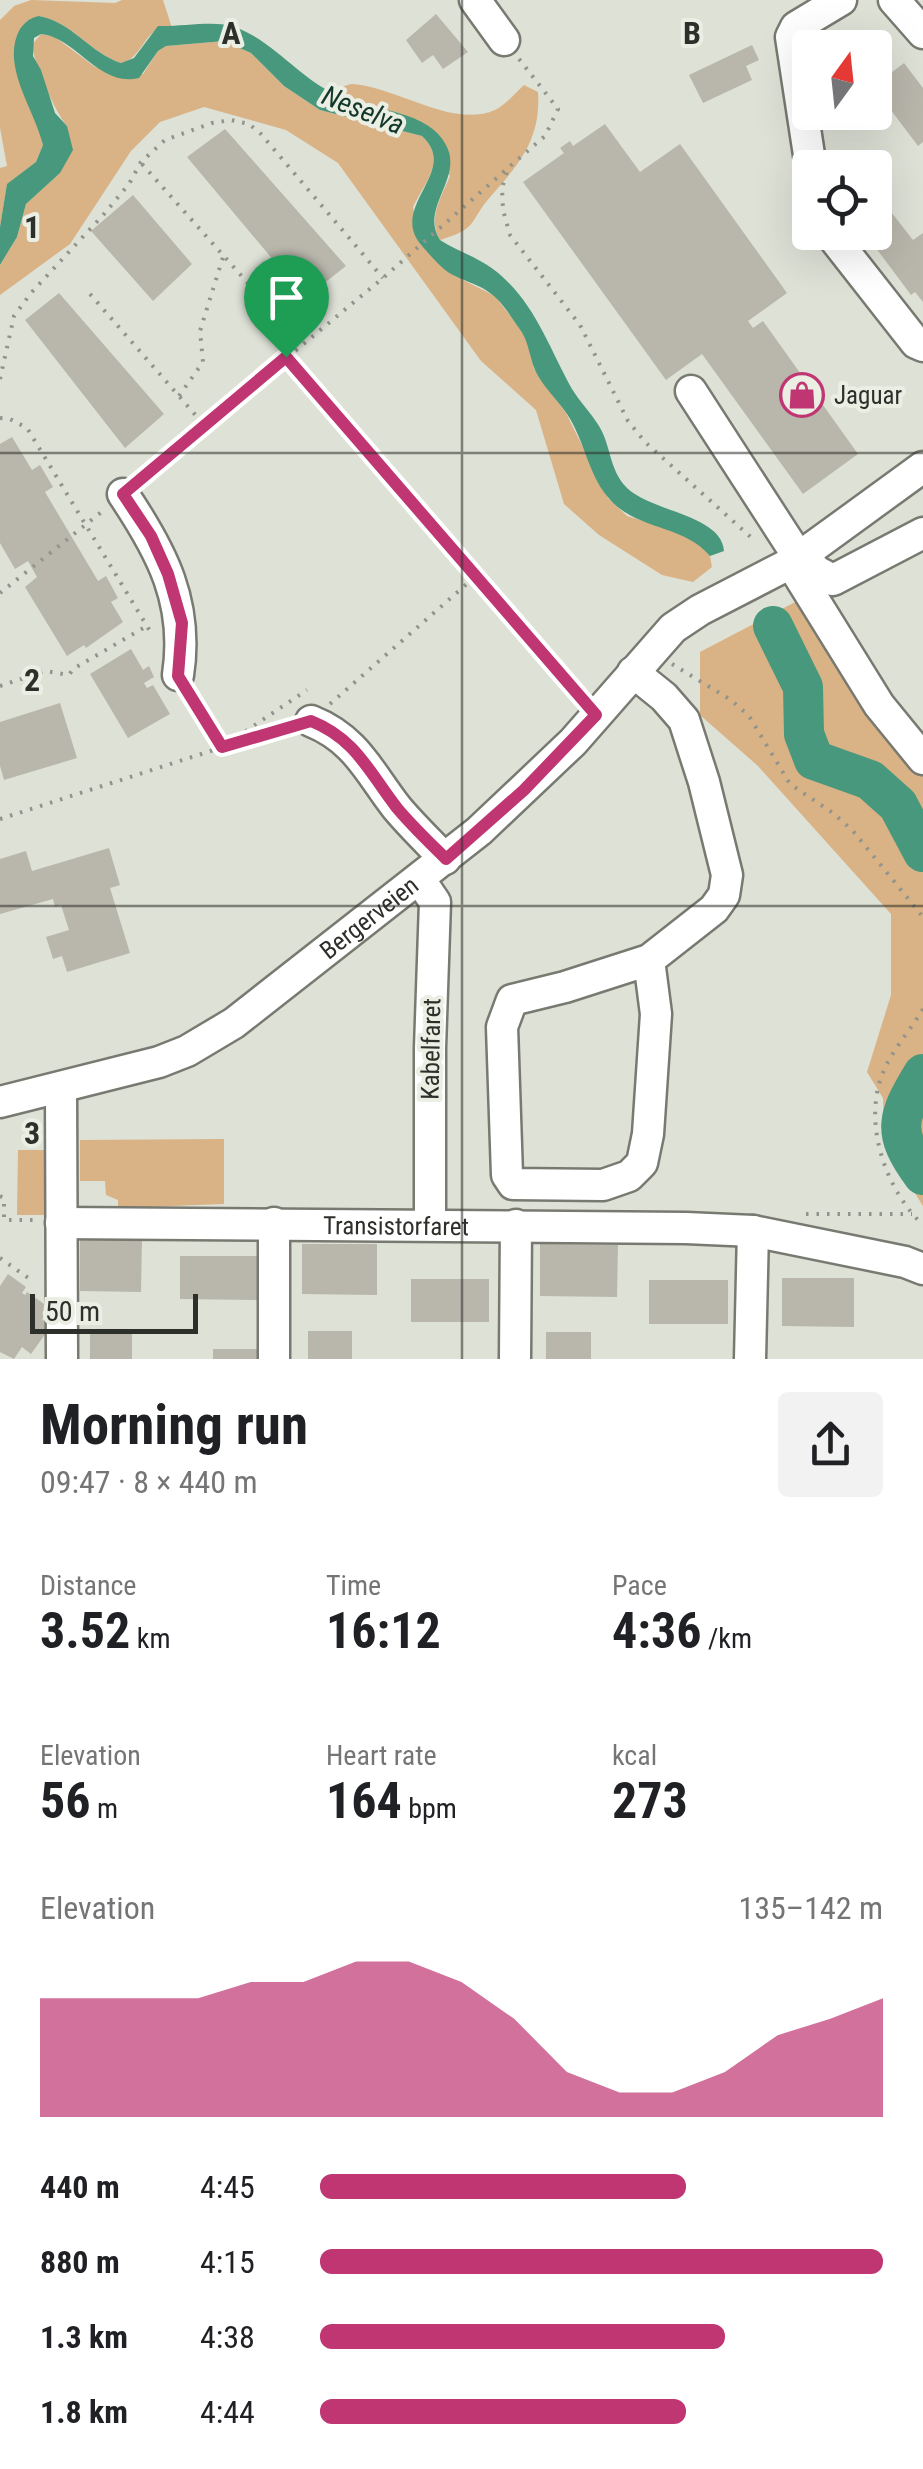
<!DOCTYPE html>
<html lang="en">
<head>
<meta charset="utf-8">
<style>
	:root { --surface:#fff; --page:#f2f2f2; --text:#202124; --muted:#757577; --accent:#bf3673 }
	body { margin:0; font-family:"Roboto Condensed",sans-serif; background:var(--page); color:var(--text); height:100vh; display:flex; flex-direction:column; font-size:38px; white-space:nowrap }
	* { box-sizing:border-box; margin:0 }
	p { font-size:32px; color:var(--muted) }
	.icon { flex:none; width:55px; height:55px; fill:none; stroke:currentColor; stroke-width:2; stroke-linecap:round; stroke-linejoin:round }
	.map { position:relative; height:1359px; overflow:hidden }
	.sheet { display:flex; flex-direction:column; background:var(--surface); flex:1 }
	.sheet>* { flex:none }
	.needle { width:65px; rotate:15deg }
	.buttons { position:absolute; left:792px; top:30px; display:grid; gap:20px }
	.buttons a { display:grid; place-items:center; width:100px; height:100px; border-radius:10px; background:var(--surface); box-shadow:0 10px 40px #0002; font-size:50px }
	.scale { position:absolute; left:30px; bottom:25px; width:168px; box-sizing:border-box; padding-left:10px; border:5px solid #2d2f2a; border-top:0; font-size:28px; line-height:35px; white-space:nowrap; color:#2d2f2a; -webkit-text-stroke:8px #ebeee3; paint-order:stroke }
	.pin { position:absolute; display:grid; place-items:center; width:85px; height:85px; color:#fff; margin:-102px -42px; border-radius:50% 50% 50% 0; rotate:-45deg; box-shadow:0 0 10px #0007 }
	.pin .icon { rotate:45deg }
	.round { display:grid; place-items:center; flex:none; width:105px; height:105px; border-radius:10px; background:var(--page) }
	.overview { display:flex; align-items:center; justify-content:space-between; height:170px; padding:0 40px }
	h1 { font-size:55px; font-weight:700; line-height:75px }
	.figures { display:grid; grid-template-columns:repeat(3,1fr); gap:15px; height:170px; padding:10px 40px }
	.figures div { display:grid; align-content:center }
	.figures b { font-size:50px; font-weight:700 }
	.figures small { font-size:28px; font-weight:400 }
	.figures p { font-size:28px }
	.chart { height:280px; padding:20px 40px }
	.chart p { display:flex; justify-content:space-between }
	.chart svg { width:100%; height:180px; margin-top:10px; fill:var(--accent); opacity:.7 }
	ul { padding:0 40px; list-style:none; font-size:32px }
	li { display:grid; grid-template-columns:160px 120px 1fr; align-items:center; height:75px }
	li i { height:25px; border-radius:12px; background:var(--accent) }
	.map>svg:first-child { display:block }
</style>
</head>
<body>
<div class="map">
<svg width="923" height="1359" viewBox="0 0 923 1359">
	<rect width="100%" height="100%" fill="#dee1d6"/>
	<path fill="#d9b285" d="M31 0 115 3 122 0H163L172 28C145 22 144 59 121 63 90 53 72 22 39 16L26 22 43 145 36 162 7 185 0 227V168L7 166 0 128V20L14 6Z
		M41 34 55 37 95 67 143 74 158 51 166 46 224 41 251 53 284 86 320 110 422 136C448 161 424 183 413 207L420 244 455 276 495 296 519 327 527 340 534 369 566 413 608 498 627 516 676 531 701 545 710 556 712 567 693 582 662 575 599 535 564 504 536 410 481 361 338 163 286 130 204 107 160 122 131 151 70 244 0 295V265L17 237 26 204 60 173 67 126C55 112 34 63 32 45Z
		M351 84C396 86 452 129 495 110 506 105 515 93 524 85L538 92C541 139 520 163 491 196 468 222 480 228 440 240 427 218 442 196 450 176L418 120 328 91Z
		M799 600 923 749V1206L885 1145 883 1098 867 1072 891 995V914L758 766 700 715V652Z
		M224 1139V1204L118 1208V1200L106 1195 105 1181H80V1140Z
		M18 1150H52V1215H17Z"/>
	<path fill="#47987c" d="M39 16C72 22 90 53 121 63L134 58 158 26C180 27 216 20 235 27 276 42 303 83 344 98 376 111 429 111 446 145 464 178 419 208 440 240 457 251 477 257 493 269 534 300 548 346 572 389 580 402 591 413 599 426 611 445 609 470 627 488 652 512 722 515 724 551L710 556C682 523 634 531 607 496 588 473 584 439 567 414 557 399 543 387 535 370 529 356 529 341 519 328 511 317 501 300 490 293 480 285 467 282 455 276 443 271 431 256 422 246 387 206 461 172 422 136L320 110 284 86 251 53 224 41 166 46 158 51 139 78C99 88 76 37 41 34L34 38 33 56 41 70 55 113 67 126 73 150 60 173 26 204 17 237 0 265V227L7 184 36 162 43 145C34 108 0 65 20 29 26 21 30 18 39 16Z"/>
	<g fill="none" stroke-linecap="round" stroke-linejoin="round">
		<path stroke="#47987c" stroke-width="40" d="M773 626 803 687 804 734 814 760 870 780 898 805 923 852
			M923 1074C897 1117 891 1132 923 1175"/>
	</g>
	<path fill="#b9b7ac" d="M436 14 468 52 443 69 433 55 422 63 406 40Z
		M752 45 759 60 746 66 752 80 703 103 689 75Z
		M904 63 923 88V142L918 146 875 89V85Z
		M605 124 640 172 680 144 787 293 748 321 753 328 763 321 858 454 803 494 702 354 666 380 523 182 564 153 560 148 570 141 573 146Z
		M225 129 346 266 305 298 187 157Z
		M133 195 192 264 153 301 91 231Z
		M881 199 913 240 923 233V302L915 292 911 295 870 240 874 237 871 234 866 239 861 232H875V203Z
		M59 293 164 414 125 448 25 320Z
		M12 437 32 470 40 465 53 487 45 492 98 581 106 576 118 598 111 602 123 622 86 648 84 645 67 656 25 587 37 577 28 561 15 569 0 543V444Z
		M131 649 143 670 149 666 154 677 144 683 147 688 153 685 170 714 128 738 90 674Z
		M60 703 77 758 4 780 0 766V722Z
		M109 848 120 885 110 888 130 953 67 972 62 956 53 959 46 937 69 930 61 905 55 907 53 899 0 914V859L26 851 32 871Z
		M80 1239H142L141 1292 80 1291Z
		M302 1244H377V1295L302 1294Z
		M540 1244 618 1245 617 1297 540 1296Z
		M180 1256H258V1300L180 1299Z
		M8 1274 26 1287 22 1293 25 1295 27 1292 50 1308 42 1319 51 1326 31 1354 22 1347 14 1359 0 1352V1286Z
		M782 1278H854V1327L782 1326Z
		M411 1279H489V1322H411Z
		M649 1280H728V1324H649Z
		M308 1331H352V1359H308Z
		M90 1332H132V1359H90Z
		M546 1332H591V1359H546Z
		M213 1349H257V1359H213Z"/>
	<g fill="none" stroke-linecap="round" stroke-linejoin="round">
		<g stroke="#787a71" stroke-width="35">
			<g id="minor">
				<path d="M475 0 504 40"/>
				<path d="M894 0 923 33"/>
				<path d="M811 168 791 37 796 27 841 0"/>
				<path d="M829 232 916 343 923 346"/>
				<path d="M691 391 799 558"/>
				<path d="M123 494C162 552 189 603 178 675"/>
				<path d="M803 555 816 571 833 580 923 533"/>
				<path d="M791 563 879 705 923 759"/>
				<path d="M633 672 664 697 684 720 704 782 727 875 724 895 714 909 649 960 565 987 512 1000 502 1027 507 1175 513 1184 603 1185 629 1176 642 1163 648 1134 656 1014 649 960"/>
				<path d="M311 721C356 739 369 772 397 808 412 826 429 842 445 859"/>
				<path d="M420 880 435 902 430 1048V1224"/>
				<path d="M61 1089 62 1359"/>
				<path id="s1" d="M0 1102 159 1062 187 1051 234 1023 479 831 573 742 673 628 700 610 791 563 923 467"/>
				<path id="s2" d="M61 1223 686 1228 753 1231 905 1262 923 1269"/>
				<path d="M274 1359V1223"/>
				<path d="M515 1359 516 1225"/>
				<path d="M750 1359 753 1231"/>
			</g>
		</g>
		<path stroke="#91948c" stroke-width="4" stroke-dasharray="2.5 8" stroke-linecap="butt" d="M519 59 558 109 545 136 508 168 502 188 503 210 510 235 580 325 628 421 645 442 754 540
			M142 164 302 344
			M90 294 205 426
			M286 357 580 696
			M0 379 14 316 31 293 104 214 129 184 141 162 165 140 212 123 231 120 249 124 261 134 383 278
			M179 396 203 362 200 331 223 257
			M0 418 10 419 27 428 153 636
			M142 478 383 278 508 168
			M0 593 104 510
			M672 664 731 700 749 716 790 784 833 813 853 831 923 917
			M0 686 45 671 69 675 73 669 147 626
			M192 699 223 747 288 728
			M330 704 477 575
			M228 743 307 690
			M0 819 220 748
			M923 1009C910 1031 891 1051 882 1075 863 1125 886 1190 923 1225
			M0 1196 4 1198V1220H38
			M806 1214H912
			M0 1258 34 1282"/>
		<use href="#minor" stroke="#fff" stroke-width="30"/>
	</g>
	<g fill="none" stroke-linecap="round" stroke-linejoin="round">
		<g stroke="#fff" stroke-width="20">
			<path id="route" d="M286 357 596 715 524 790 446 859C429 842 412 826 397 808 369 772 356 739 311 721L222 747 178 676 182 623 168 574 151 536 123 494Z"/>
		</g>
		<use href="#route" stroke="#bf3673" stroke-width="12"/>
	</g>
	<path fill="none" stroke="#2d2f2a" stroke-width="2.5" stroke-opacity="0.55" d="M462 0V1359M0 453H923M0 906H923"/>
	<defs>
		<g id="shop-ring" transform="scale(2.25)"><circle r="9.5" fill="#ebeee3" stroke="#bf3673" stroke-width="1.5"/><path d="M-5-2.5h2.3a2.7 3.5 0 0 1 5.4 0H5L5.5 6h-11ZM-1.5-2.5h3a1.5 2.3 0 0 0-3 0Z" fill="#bf3673"/></g>
	</defs>
	<g fill-rule="evenodd">
		<use href="#shop-ring" x="802" y="395"/>
	</g>
	<g text-anchor="middle" dominant-baseline="central" stroke-width="8" stroke-linejoin="round" paint-order="stroke">
		<g font-size="25" fill="#2d2f2a" stroke="#ebeee3" text-anchor="start">
			<text x="834" y="395">Jaguar</text>
		</g>
		<g font-size="25" fill="#2d2f2a" stroke="#ebeee3">
			<text stroke="none"><textPath href="#s1" startOffset="420">Bergerveien</textPath></text>
			<text transform="translate(431 1049) rotate(-89)">Kabelfaret</text>
			<text stroke="none"><textPath href="#s2" startOffset="335">Transistorfaret</textPath></text>
		</g>
		<g font-size="28" font-style="italic" fill="#12382b" stroke="#ebeee3">
			<text transform="translate(363 110) rotate(22)">Neselva</text>
		</g>
	</g>
	<g font-size="32" text-anchor="middle" font-weight="bold" fill="#2d2f2a" stroke="#ebeee3" stroke-width="8" stroke-linejoin="round" paint-order="stroke">
		<text x="231" y="44">A</text>
		<text x="692" y="44">B</text>
		<text x="32" y="238">1</text>
		<text x="32" y="691">2</text>
		<text x="32" y="1144">3</text>
	</g>
</svg>
<div class="buttons">
<a><svg class="needle" viewBox="-14 -14 28 28"><path d="M0-13l5 13h-10z" fill="#e53935"/><path d="M0 13l5-13h-10z" fill="#757577"/></svg></a>
<a><svg class="icon" aria-label="locate" viewBox="0 0 24 24"><circle cx="12" cy="12" r="6"/><path d="M12 2v4M12 18v4M2 12h4M18 12h4"/></svg></a>
</div>
<div class="scale">50 m</div>
<div class="pin" style="left:286px;top:357px;background:#1e9e55"><svg class="icon" aria-label="arrive" viewBox="0 0 24 24"><path d="M6 21V4h12l-3 4 3 4H6"/></svg></div>
</div>
<section class="sheet">
<div class="overview"><div><h1>Morning run</h1><p>09:47 · 8 × 440 m</p></div><a class="round"><svg class="icon" aria-label="share" viewBox="0 0 24 24"><path d="M12 15V3M7 8l5-5 5 5M5 13v7h14v-7"/></svg></a></div>
<div class="figures">
<div><p>Distance</p><b>3.52<small> km</small></b></div>
<div><p>Time</p><b>16:12</b></div>
<div><p>Pace</p><b>4:36<small> /km</small></b></div>
</div>
<div class="figures">
<div><p>Elevation</p><b>56<small> m</small></b></div>
<div><p>Heart rate</p><b>164<small> bpm</small></b></div>
<div><p>kcal</p><b>273</b></div>
</div>
<div class="chart"><p><span>Elevation</span>135–142 m</p>
<svg viewBox="0 0 160 44" preserveAspectRatio="none"><path d="M0 44V15L10 15L20 15L30 15L40 11L50 11L60 6L70 6L80 11L90 20L100 33L110 38L120 38L130 33L140 24L150 20L160 15V44z"/></svg>
</div>
<ul>
<li><b>440 m</b>4:45<i style="width:65%"></i></li>
<li><b>880 m</b>4:15<i style="width:100%"></i></li>
<li><b>1.3 km</b>4:38<i style="width:72%"></i></li>
<li><b>1.8 km</b>4:44<i style="width:65%"></i></li>
</ul>
</section>
</body>
</html>
